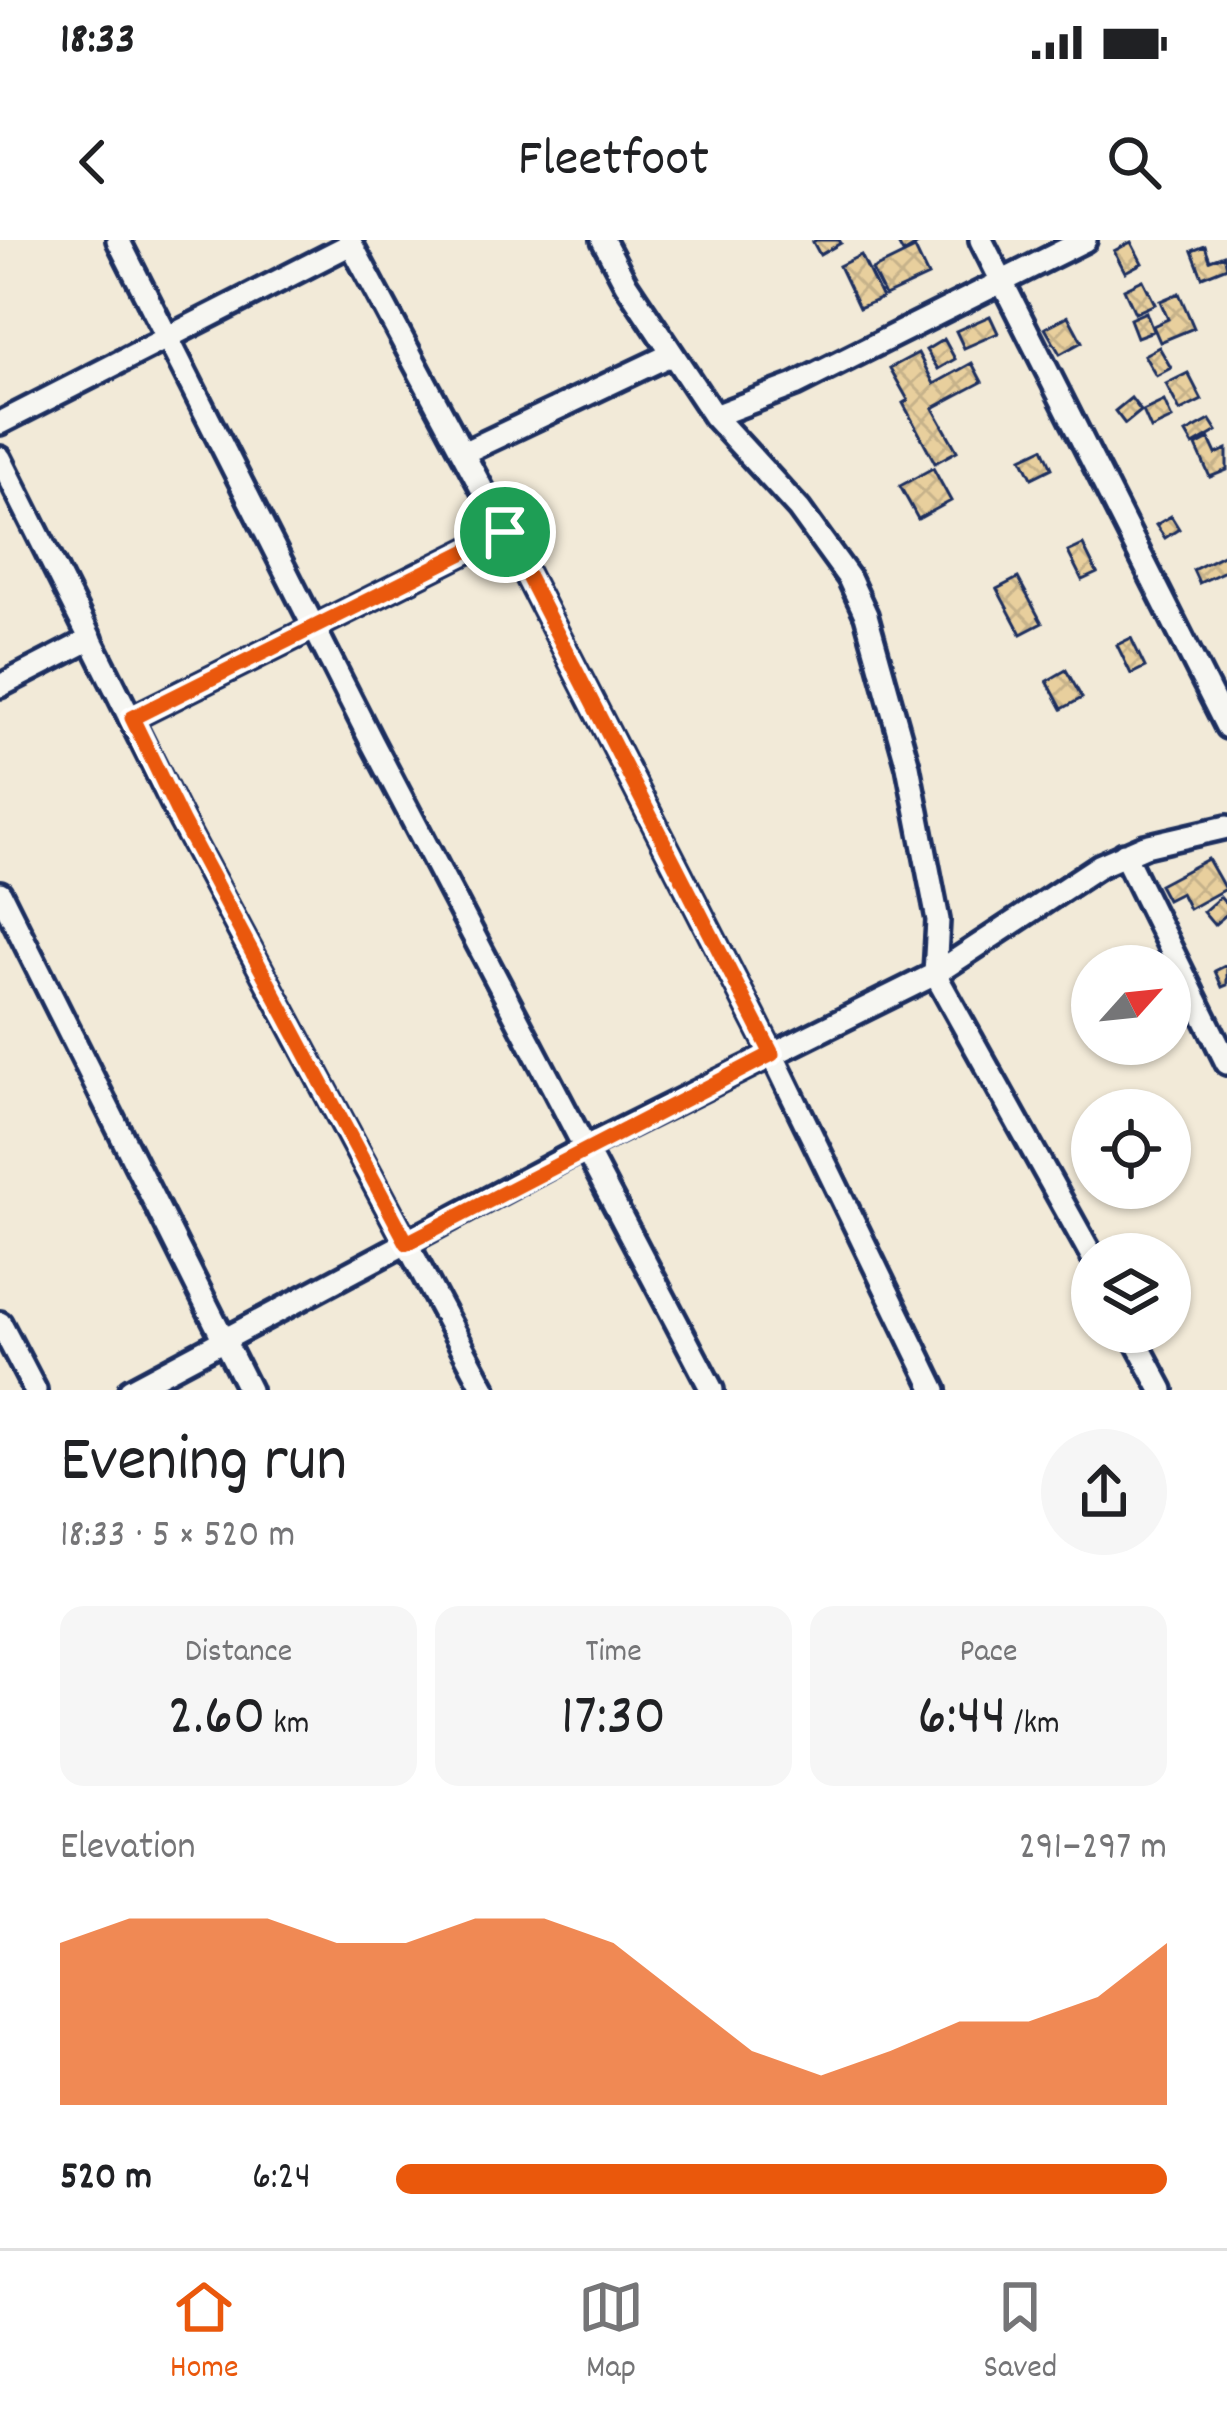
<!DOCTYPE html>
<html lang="en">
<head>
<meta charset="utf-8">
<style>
	:root { --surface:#fff; --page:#f6f6f6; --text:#202124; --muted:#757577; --line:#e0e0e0; --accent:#ea580c }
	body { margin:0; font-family:Dekko,sans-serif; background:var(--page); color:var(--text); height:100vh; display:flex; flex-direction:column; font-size:45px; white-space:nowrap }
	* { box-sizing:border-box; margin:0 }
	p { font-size:39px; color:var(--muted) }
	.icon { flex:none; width:66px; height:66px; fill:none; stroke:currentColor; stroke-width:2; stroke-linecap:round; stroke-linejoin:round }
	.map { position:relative; height:1150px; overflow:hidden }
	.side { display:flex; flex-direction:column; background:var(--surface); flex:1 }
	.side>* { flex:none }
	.needle { width:78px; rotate:63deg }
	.fabs { position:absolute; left:1071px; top:705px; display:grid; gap:24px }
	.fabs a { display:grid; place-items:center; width:120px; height:120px; border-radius:50%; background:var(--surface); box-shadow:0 3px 9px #0004; font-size:60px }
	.pin { position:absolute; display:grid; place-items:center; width:102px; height:102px; color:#fff; margin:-51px; border:6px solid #fff; border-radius:50%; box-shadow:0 3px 12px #0007 }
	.round { display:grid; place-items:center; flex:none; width:126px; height:126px; border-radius:63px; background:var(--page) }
	.headline { display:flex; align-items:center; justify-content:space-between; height:204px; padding:0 60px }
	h1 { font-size:66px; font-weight:600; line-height:90px }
	.stats { display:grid; grid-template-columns:repeat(3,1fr); gap:18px; height:204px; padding:12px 60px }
	.stats div { display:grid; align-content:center; border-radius:24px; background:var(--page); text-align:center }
	.stats b { font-size:60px; font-weight:600 }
	.stats small { font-size:33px; font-weight:400 }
	.stats p { font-size:33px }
	.chart { height:336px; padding:24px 60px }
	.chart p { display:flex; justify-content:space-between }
	.chart svg { width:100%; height:216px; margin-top:12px; fill:var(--accent); opacity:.7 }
	ul { padding:0 60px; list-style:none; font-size:39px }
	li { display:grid; grid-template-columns:192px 144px 1fr; align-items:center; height:90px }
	li i { height:30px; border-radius:15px; background:var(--accent) }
	.status { display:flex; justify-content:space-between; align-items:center; height:84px; padding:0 60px; background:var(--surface); direction:ltr }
	.status svg { height:33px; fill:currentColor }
	header { display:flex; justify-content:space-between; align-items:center; height:156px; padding:0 60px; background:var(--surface); font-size:54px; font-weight:600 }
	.tab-bar { display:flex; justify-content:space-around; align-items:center; height:168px; border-top:3px solid var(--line); background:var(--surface); font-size:33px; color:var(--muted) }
	.tab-bar a { display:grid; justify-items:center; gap:6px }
	.tab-bar .selected { color:var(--accent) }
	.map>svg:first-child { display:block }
</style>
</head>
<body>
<div class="status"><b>18:33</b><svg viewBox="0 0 49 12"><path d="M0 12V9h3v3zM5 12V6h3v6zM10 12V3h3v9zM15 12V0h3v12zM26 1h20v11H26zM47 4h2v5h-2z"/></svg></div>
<header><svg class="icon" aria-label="back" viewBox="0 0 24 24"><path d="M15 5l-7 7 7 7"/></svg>Fleetfoot<svg class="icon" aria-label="search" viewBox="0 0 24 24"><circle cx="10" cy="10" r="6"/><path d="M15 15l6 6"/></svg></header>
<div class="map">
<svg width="1227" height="1150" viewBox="0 0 1227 1150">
	<defs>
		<pattern id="building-cross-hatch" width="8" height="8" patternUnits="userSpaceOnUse" patternTransform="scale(3)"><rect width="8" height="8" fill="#e8cf9d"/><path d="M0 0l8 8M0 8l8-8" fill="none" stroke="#c6b28a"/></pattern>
	</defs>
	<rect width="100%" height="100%" fill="#f2ead8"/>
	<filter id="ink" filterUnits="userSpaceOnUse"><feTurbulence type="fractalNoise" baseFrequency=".00833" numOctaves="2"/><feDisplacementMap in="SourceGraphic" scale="24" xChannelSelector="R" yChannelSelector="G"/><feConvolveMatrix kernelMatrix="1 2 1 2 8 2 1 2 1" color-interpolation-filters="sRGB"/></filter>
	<g filter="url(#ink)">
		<path fill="url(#building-cross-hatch)" stroke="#1b2f5e" stroke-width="3" d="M816 0H839L841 3 820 15 813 2Z
			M896 0H925L903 13Z
			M1131 2 1142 23 1125 32 1114 11Z
			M1205 6 1210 20 1224 15 1227 27 1202 37 1192 11Z
			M915 9 928 36 885 56 872 30Z
			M861 15 882 58 859 68 839 26Z
			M1143 40 1155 64 1135 73 1124 49Z
			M1179 53 1194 88 1160 102 1153 86 1168 79 1160 61Z
			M1146 72 1153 91 1137 97 1130 79Z
			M990 76 998 93 964 108 956 91Z
			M1068 76 1082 102 1060 114 1045 88Z
			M944 99 955 119 938 129 926 110Z
			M1159 107 1171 128 1156 136 1144 115Z
			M918 113 934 144 972 123 982 142 933 168 957 211 935 223 903 163 908 160 890 128Z
			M1188 133 1202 160 1180 171 1166 144Z
			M1131 158 1141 171 1125 184 1115 171Z
			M1164 161 1172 179 1151 189 1143 171Z
			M1210 180 1217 191 1193 205 1186 193Z
			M1209 199 1216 214 1227 209V230L1210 237 1196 206Z
			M1043 208 1052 228 1032 238 1022 218Z
			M933 228 951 261 918 279 900 246Z
			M1171 276 1179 289 1165 298 1156 285Z
			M1083 305 1097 333 1082 340 1068 312Z
			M1227 313V330L1199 343 1193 330Z
			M1018 338 1042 383 1021 394 997 349Z
			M1131 398 1145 427 1131 434 1117 405Z
			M1066 430 1082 458 1062 469 1047 441Z
			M1208 619 1225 649 1189 669 1181 653 1167 660 1159 645Z
			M1220 657 1227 665V674L1214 685 1203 672Z
			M1227 725V745L1222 747 1215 731Z"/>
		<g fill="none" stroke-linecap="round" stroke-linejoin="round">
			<g stroke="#1b2f5e" stroke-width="30">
				<path id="street" d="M118 0 372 502 712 1150
					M349 0 505 292 772 814 935 1150
					M603 0 626 44 714 176 799 269 849 338 866 375 908 526 938 680 935 734 1092 1016
					M981 0 1227 487
					M714 176 795 145 1085 0
					M0 183 351 4
					M463 213 672 114
					M0 218 182 582 485 1150
					M0 446 91 399
					M132 478 505 292
					M1124 614 1227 823
					M0 653 249 1150
					M0 1083 35 1150
					M1131 1092 1162 1150
					M130 1150 586 907 935 734 1099 626 1145 606 1227 587"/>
			</g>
			<use href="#street" stroke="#f6f6f2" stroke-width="21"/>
		</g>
	</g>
	<g fill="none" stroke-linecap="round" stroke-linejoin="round" filter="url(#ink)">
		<g stroke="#fff" stroke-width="24">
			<path id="route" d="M505 292 772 814 407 1003 182 581 132 478Z"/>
		</g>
		<use href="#route" stroke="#ea580c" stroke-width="15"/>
	</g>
</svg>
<div class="fabs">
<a><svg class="needle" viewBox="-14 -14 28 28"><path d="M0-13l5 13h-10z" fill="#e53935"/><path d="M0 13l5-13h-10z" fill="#757577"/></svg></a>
<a><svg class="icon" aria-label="locate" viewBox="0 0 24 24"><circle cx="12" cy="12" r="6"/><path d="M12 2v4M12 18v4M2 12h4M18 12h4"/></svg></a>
<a><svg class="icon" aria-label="layers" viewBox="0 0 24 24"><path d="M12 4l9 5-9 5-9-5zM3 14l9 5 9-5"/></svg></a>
</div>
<div class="pin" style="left:505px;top:292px;background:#1e9e55"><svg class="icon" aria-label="arrive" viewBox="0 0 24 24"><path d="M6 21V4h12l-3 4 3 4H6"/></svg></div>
</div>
<section class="side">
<div class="headline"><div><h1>Evening run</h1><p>18:33 · 5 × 520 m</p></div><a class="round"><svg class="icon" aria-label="share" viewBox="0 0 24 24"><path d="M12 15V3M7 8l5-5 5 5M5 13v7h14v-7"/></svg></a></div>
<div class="stats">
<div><p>Distance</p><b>2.60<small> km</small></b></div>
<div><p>Time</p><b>17:30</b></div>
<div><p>Pace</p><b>6:44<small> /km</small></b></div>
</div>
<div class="chart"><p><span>Elevation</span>291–297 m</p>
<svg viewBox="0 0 160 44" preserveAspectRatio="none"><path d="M0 44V11L10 6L20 6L30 6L40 11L50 11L60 6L70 6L80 11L90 22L100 33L110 38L120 33L130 27L140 27L150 22L160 11V44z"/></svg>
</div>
<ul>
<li><b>520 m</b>6:24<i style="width:100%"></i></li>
</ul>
</section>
<nav class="tab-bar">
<a class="selected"><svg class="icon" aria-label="home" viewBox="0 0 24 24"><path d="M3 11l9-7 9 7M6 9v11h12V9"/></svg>Home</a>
<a><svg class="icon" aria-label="map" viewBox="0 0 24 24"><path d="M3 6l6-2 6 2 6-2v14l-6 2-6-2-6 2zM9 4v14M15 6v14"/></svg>Map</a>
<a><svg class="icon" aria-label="saved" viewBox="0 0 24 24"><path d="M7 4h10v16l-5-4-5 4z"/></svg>Saved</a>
</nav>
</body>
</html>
